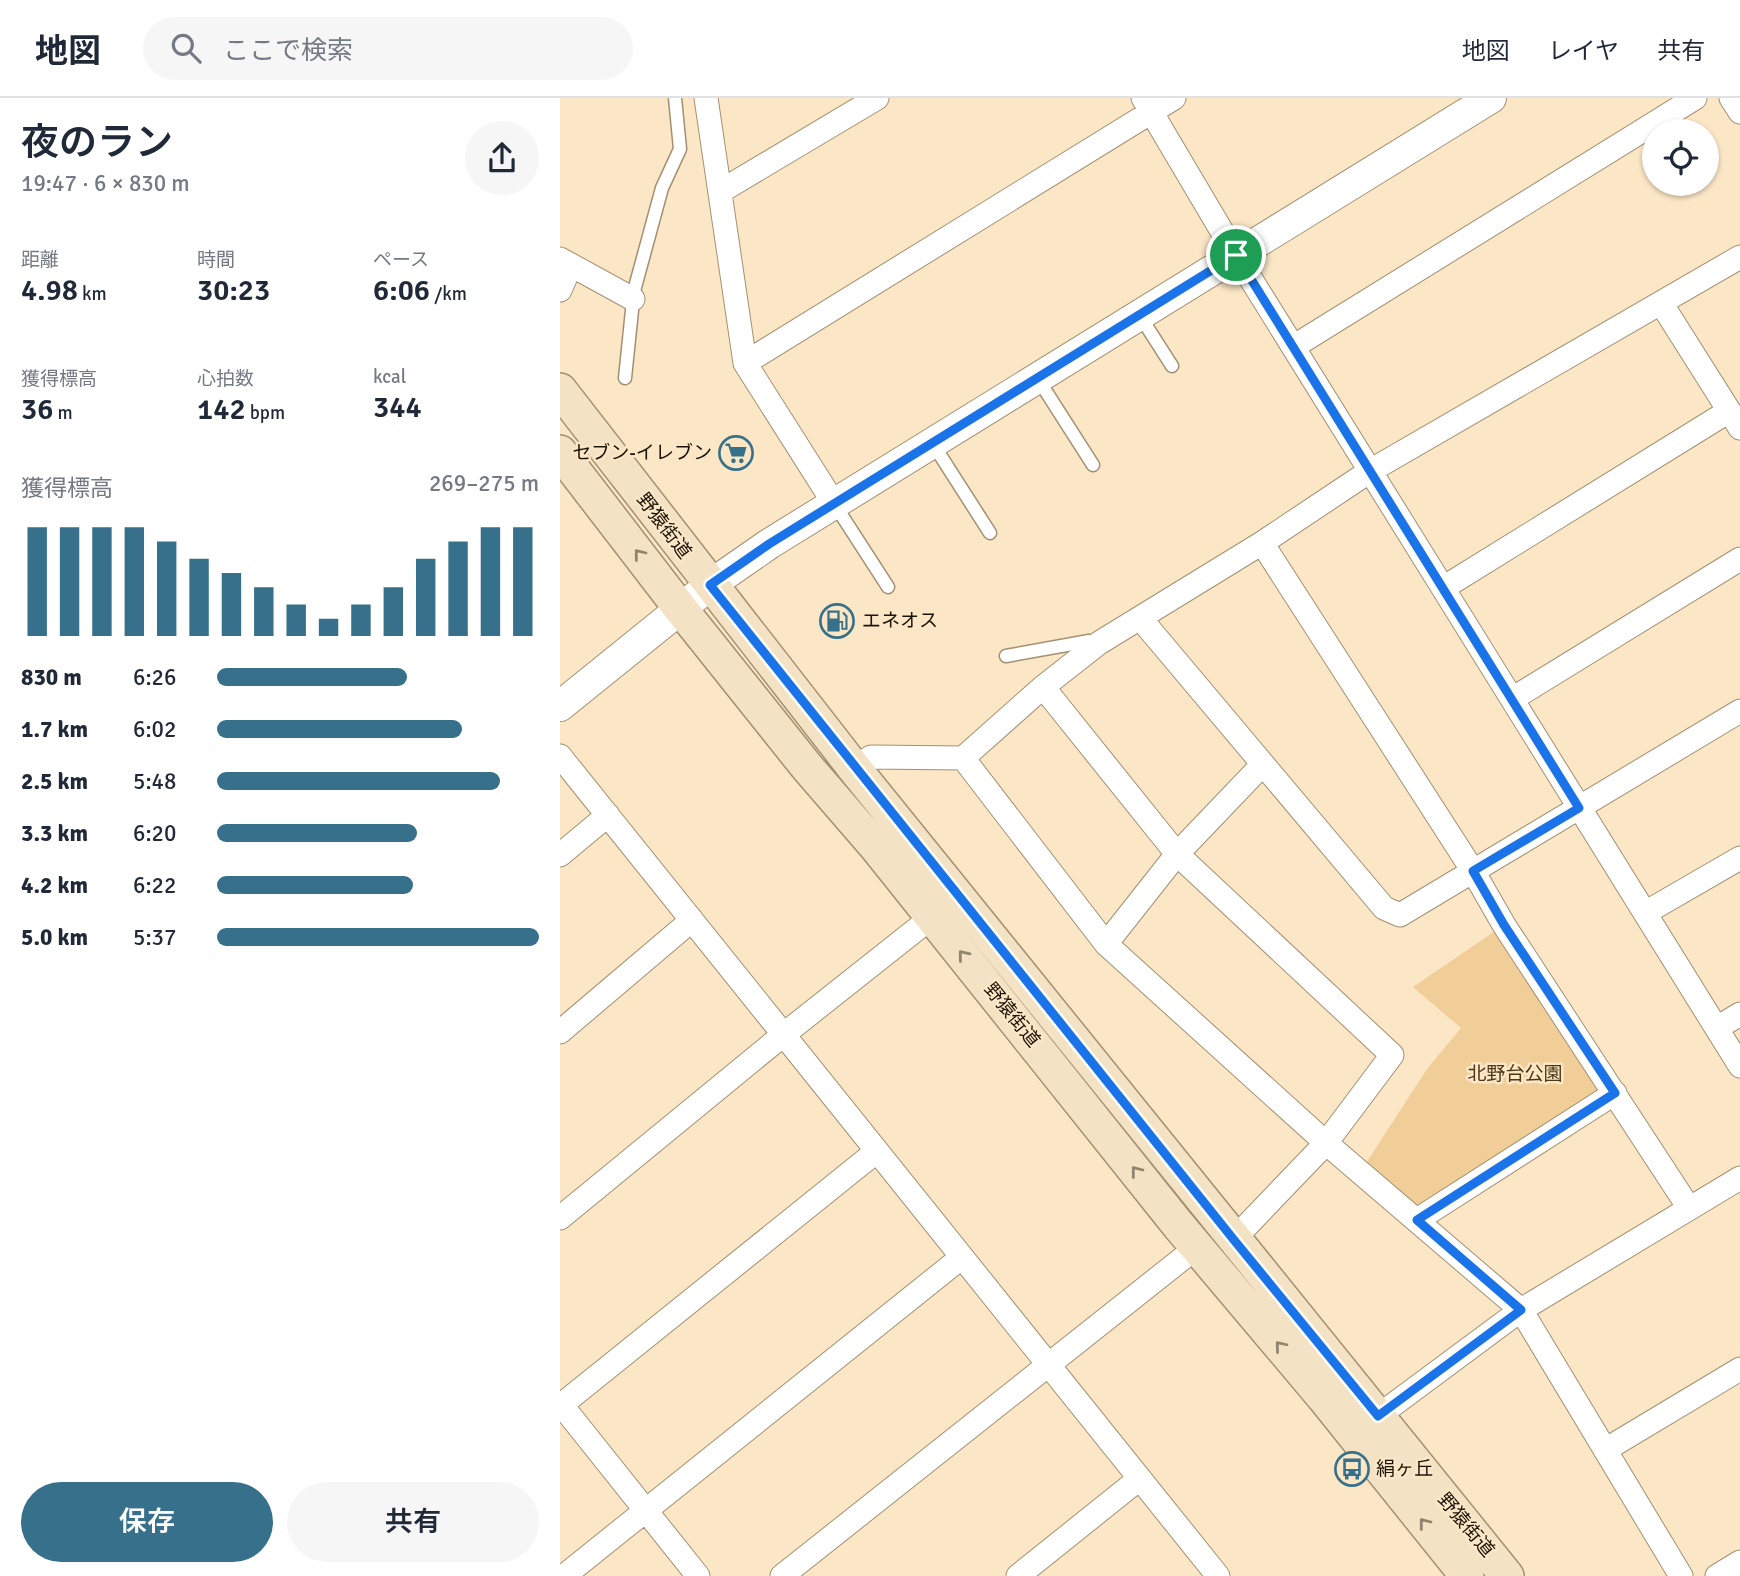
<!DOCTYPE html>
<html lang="ja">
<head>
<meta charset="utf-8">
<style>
	:root { --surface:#fff; --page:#f6f6f7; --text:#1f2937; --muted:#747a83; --line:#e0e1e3; --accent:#37708a }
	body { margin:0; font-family:Signika,"Noto Sans JP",sans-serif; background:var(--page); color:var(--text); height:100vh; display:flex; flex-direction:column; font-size:26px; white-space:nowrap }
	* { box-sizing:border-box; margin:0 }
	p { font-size:23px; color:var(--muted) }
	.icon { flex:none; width:38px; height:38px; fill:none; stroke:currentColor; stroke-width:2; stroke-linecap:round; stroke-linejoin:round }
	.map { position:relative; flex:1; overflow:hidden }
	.panel { display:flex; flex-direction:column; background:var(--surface); width:560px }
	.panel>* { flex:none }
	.fabs { position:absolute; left:1082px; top:21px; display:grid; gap:14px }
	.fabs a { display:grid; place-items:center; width:77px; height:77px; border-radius:50%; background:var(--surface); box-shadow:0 2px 5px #0004; font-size:35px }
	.pin { position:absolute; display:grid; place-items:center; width:60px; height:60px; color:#fff; margin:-30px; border:4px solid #fff; border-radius:50%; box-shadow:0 2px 7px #0007 }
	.round { display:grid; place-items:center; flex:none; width:74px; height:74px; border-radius:37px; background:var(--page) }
	.head { display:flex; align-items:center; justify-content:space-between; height:119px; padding:0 21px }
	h1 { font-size:38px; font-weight:600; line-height:52px }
	.figures { display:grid; grid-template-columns:repeat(3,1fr); gap:10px; height:119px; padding:7px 21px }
	.figures div { display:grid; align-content:center }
	.figures b { font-size:30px; font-weight:600 }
	.figures small { font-size:19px; font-weight:400 }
	.figures p { font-size:19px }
	.chart { height:196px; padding:14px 21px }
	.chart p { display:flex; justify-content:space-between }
	.chart svg { width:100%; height:126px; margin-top:7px; stroke:var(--accent); stroke-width:6 }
	.cta { display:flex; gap:14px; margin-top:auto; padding:14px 21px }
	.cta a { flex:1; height:80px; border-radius:42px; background:var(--accent); color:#fff; font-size:28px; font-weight:600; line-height:80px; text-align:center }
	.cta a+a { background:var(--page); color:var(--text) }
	ul { padding:0 21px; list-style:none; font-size:23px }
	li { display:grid; grid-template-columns:112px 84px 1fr; align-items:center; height:52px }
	li i { height:18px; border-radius:9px; background:var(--accent) }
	header { display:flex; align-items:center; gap:42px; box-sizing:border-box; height:98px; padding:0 35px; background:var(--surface); border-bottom:2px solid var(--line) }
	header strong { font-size:33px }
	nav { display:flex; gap:38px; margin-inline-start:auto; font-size:24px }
	.search { width:490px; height:63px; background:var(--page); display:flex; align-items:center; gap:18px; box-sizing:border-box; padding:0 24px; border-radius:38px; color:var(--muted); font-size:26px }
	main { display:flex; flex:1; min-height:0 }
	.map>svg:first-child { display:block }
</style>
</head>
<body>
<header>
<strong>地図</strong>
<div class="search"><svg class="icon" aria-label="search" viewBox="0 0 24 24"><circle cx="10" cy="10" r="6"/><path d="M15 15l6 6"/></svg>ここで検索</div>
<nav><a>地図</a><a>レイヤ</a><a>共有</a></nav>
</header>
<main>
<section class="panel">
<div class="head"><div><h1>夜のラン</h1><p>19:47 · 6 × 830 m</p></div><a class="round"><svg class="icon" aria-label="share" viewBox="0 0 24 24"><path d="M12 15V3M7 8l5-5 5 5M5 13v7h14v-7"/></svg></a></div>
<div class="figures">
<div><p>距離</p><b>4.98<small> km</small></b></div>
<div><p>時間</p><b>30:23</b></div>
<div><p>ペース</p><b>6:06<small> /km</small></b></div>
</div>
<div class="figures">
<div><p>獲得標高</p><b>36<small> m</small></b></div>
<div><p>心拍数</p><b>142<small> bpm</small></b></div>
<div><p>kcal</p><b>344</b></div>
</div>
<div class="chart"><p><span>獲得標高</span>269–275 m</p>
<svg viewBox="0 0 160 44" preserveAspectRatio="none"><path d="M5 44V6M15 44V6M25 44V6M35 44V6M45 44V11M55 44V17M65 44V22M75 44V27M85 44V33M95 44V38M105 44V33M115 44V27M125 44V17M135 44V11M145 44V6M155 44V6"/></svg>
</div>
<ul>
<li><b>830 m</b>6:26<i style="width:59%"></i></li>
<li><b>1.7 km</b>6:02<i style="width:76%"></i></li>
<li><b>2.5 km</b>5:48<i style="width:88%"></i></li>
<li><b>3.3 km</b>6:20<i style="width:62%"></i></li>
<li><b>4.2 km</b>6:22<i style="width:61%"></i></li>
<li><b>5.0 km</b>5:37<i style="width:100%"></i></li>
</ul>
<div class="cta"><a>保存</a><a>共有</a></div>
</section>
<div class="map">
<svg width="1180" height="1478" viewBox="0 0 1180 1478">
	<rect width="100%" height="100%" fill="#fbe6c6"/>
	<path fill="#f1ce98" d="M944 827 1055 995 857 1122 801 1073 867 971 901 930 853 889Z"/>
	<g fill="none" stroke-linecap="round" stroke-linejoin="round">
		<g stroke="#a39072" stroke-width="15">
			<path id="service" d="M580 218 612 268
				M65 280 74 193 102 90 120 51 115 0
				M478 281 533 367
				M373 346 430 435
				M275 407 328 489
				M446 558 529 543 536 545"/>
		</g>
		<g stroke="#a39072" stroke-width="25">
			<path id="minor" d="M146 0 185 265 275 407
				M583 0 676 157 1180 968
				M1171 0 1180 14
				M161 93 317 0
				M0 161 73 201
				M0 192 11 167
				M1101 205 1180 330
				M733 249 1135 0
				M185 265 614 0
				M702 445 913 773 944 827 1129 1110
				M883 490 1169 313
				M580 520 824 810 840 817 1180 613
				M483 589 539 545 702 445 810 373 1180 159
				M952 601 1180 461
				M0 658 658 1478
				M403 660 483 589 617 756 832 957 766 1045 673 1142
				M294 670 311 659 403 660 546 846 766 1045 961 1212 1121 1478
				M0 757 48 717
				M1085 815 1180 760
				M546 846 617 756 703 666
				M1157 930 1180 916
				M0 934 132 822
				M0 1120 223 937 372 819
				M857 1122 1055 995
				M0 1305 138 1478
				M0 1308 317 1053
				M818 1318 961 1212 1180 1080
				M1045 1352 1180 1271
				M4 1478 402 1159
				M222 1478 637 1149
				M458 1478 579 1381
				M1157 1478 1180 1464"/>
		</g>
		<g stroke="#a39072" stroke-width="32">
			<path id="tertiary" d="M0 608 150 487 209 446 931 0"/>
		</g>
		<g stroke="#a39072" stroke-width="36">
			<path id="secondary" d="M0 292 294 670 947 1478
				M0 354 120 510 247 669 317 750 619 1128 764 1300 907 1478"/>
		</g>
		<use href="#service" stroke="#fff" stroke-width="12"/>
		<use href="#minor" stroke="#fff" stroke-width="23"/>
		<use href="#tertiary" stroke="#fff" stroke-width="30"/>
		<use href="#secondary" stroke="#f3e2c3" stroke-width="33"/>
	</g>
	<defs><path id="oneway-chevron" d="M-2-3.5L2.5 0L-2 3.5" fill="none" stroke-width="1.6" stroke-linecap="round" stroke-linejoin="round" transform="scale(1.75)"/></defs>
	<g stroke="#91856e">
		<use href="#oneway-chevron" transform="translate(79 456) rotate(-128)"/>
		<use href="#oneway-chevron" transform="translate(403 857) rotate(-129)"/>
		<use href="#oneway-chevron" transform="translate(576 1073) rotate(-128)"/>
		<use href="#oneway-chevron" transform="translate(720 1248) rotate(-130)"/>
		<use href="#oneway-chevron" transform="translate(864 1425) rotate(-128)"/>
	</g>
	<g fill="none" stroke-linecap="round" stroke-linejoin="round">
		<g stroke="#fff" stroke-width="14">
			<path id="route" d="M676 157 1019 710 913 773 944 827 1055 995 857 1122 961 1212 818 1318 674 1142 150 487 209 446Z"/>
		</g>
		<use href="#route" stroke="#1a73e8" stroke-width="9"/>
	</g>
	<defs>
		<g id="supermarket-ring" transform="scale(1.75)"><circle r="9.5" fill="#fbe6c6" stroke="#37708a" stroke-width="1.5"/><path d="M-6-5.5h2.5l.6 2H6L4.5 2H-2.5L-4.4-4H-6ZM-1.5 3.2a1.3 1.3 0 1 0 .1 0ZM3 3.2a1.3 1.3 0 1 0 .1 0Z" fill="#37708a"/></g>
		<g id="fuel-ring" transform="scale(1.75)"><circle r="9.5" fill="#fbe6c6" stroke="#37708a" stroke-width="1.5"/><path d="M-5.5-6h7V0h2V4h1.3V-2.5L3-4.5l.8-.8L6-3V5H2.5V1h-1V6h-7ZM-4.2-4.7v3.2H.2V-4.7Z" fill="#37708a"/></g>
		<g id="bus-ring" transform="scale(1.75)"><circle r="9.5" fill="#fbe6c6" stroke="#37708a" stroke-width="1.5"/><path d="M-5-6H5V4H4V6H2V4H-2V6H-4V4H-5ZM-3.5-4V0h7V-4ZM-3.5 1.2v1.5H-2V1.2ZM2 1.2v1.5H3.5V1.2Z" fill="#37708a"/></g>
	</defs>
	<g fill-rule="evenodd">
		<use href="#supermarket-ring" x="176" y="355"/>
		<use href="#fuel-ring" x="277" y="523"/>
		<use href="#bus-ring" x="792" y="1371"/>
	</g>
	<g text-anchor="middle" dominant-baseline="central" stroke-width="5" stroke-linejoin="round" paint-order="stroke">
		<g font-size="19" fill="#1a1307" stroke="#fbe6c6" text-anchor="start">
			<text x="152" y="355" text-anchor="end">セブン-イレブン</text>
			<text x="302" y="523">エネオス</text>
			<text x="816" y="1371">絹ヶ丘</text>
		</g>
		<g font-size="19" fill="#1a1307" stroke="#fbe6c6">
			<text transform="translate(104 428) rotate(53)">野猿街道</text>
			<text transform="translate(452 917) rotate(51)">野猿街道</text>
			<text transform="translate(906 1427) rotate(50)">野猿街道</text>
		</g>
		<g font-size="19" fill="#493716" stroke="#fbe6c6">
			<text x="955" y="976">北野台公園</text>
		</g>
	</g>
</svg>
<div class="fabs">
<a><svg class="icon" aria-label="locate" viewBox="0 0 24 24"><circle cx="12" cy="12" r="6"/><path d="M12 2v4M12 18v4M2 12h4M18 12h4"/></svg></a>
</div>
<div class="pin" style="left:676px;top:157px;background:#1e9e55"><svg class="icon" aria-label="arrive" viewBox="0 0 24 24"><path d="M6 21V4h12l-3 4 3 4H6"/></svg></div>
</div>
</main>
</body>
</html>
